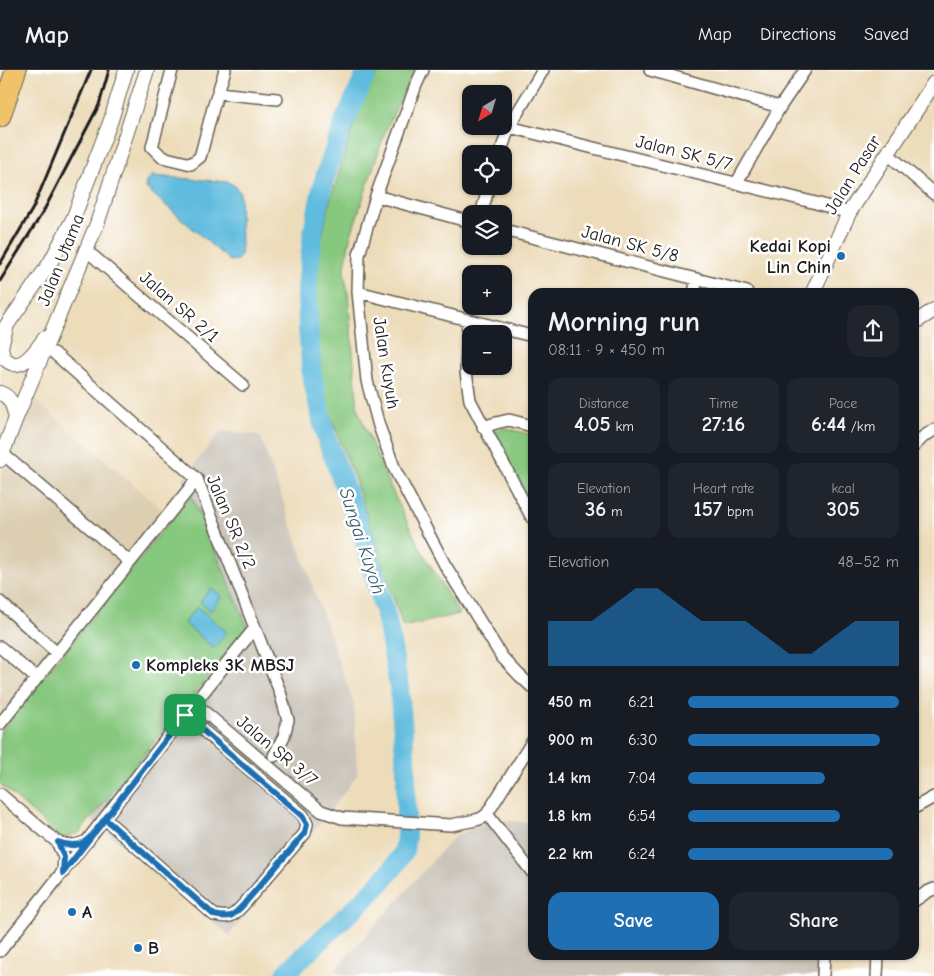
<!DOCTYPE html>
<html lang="en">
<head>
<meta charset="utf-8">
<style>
	:root { --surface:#171b24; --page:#20242c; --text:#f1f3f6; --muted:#9ea1a6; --line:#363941; --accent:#1f6fb2 }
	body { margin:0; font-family:"Comic Neue",sans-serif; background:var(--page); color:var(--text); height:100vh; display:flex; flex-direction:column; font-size:19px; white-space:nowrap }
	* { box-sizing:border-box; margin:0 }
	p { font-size:16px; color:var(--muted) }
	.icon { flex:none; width:28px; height:28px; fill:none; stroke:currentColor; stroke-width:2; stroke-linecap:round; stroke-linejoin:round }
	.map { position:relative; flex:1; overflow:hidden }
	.side { position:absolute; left:528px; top:218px; width:391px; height:672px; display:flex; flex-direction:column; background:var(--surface); border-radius:15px; box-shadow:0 1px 4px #0004 }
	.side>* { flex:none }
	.needle { width:32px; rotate:218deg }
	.fabs { position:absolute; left:462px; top:15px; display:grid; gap:10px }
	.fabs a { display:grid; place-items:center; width:50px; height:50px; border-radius:10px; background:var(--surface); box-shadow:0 1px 4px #0004; font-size:25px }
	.pin { position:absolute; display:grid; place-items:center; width:42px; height:42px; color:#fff; margin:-21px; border-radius:10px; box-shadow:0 2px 8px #0006 }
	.round { display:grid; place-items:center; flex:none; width:52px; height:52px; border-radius:15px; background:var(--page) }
	.overview { display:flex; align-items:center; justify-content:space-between; height:85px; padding:0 20px }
	h1 { font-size:28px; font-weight:600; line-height:38px }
	.stats { display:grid; grid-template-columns:repeat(3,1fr); gap:8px; height:85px; padding:5px 20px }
	.stats div { display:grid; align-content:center; border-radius:12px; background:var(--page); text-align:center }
	.stats b { font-size:21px; font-weight:600 }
	.stats small { font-size:14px; font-weight:400 }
	.stats p { font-size:14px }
	.chart { height:140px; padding:10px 20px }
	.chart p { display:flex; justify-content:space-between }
	.chart svg { width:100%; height:90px; margin-top:5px; fill:var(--accent); opacity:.7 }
	.primary-button { display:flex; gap:10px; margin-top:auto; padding:10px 20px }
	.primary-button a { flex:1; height:58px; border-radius:15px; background:var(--accent); color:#fff; font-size:20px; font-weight:600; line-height:58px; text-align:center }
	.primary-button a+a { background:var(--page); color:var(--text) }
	ul { padding:0 20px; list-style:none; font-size:16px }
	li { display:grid; grid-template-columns:80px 60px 1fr; align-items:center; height:38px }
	li i { height:12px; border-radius:6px; background:var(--accent) }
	header { display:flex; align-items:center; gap:30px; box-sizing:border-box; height:70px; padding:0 25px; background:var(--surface); border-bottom:1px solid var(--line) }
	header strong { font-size:24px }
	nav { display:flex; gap:28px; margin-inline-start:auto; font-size:18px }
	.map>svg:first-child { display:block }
</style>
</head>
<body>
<header>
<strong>Map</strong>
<nav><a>Map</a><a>Directions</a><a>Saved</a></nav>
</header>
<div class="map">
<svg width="934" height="906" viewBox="0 0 934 906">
	<rect width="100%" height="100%" fill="#fff"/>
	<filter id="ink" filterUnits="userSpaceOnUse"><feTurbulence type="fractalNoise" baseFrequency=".02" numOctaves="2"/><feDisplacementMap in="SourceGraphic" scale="10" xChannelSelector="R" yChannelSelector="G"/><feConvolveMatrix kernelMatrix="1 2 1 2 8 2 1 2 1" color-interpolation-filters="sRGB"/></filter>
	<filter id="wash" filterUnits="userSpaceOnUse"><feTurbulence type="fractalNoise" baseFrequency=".0096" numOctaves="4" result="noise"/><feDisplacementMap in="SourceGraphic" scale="20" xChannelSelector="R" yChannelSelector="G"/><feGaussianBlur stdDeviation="1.12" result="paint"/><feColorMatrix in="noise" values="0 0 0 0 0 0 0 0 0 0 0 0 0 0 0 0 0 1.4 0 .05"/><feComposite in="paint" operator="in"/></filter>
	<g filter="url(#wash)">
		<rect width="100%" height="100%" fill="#eddcba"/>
		<path fill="#dcceb1" d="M34 329 172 448 0 661V405Z"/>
		<path fill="#c9c3b8" d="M221 361 260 365 354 634 357 705 326 746 229 865 91 749 248 558 183 408Z
			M492 749 532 753V885H823L822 906H343L335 900 454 767Z"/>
		<path fill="#87c87f" stroke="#52724e" d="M379 0H414L385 62 350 168 344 202 348 224 358 340 387 410 420 478 459 544 403 557 356 413 329 342 317 290 314 228 313 207 330 131 358 41Z
			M505 358 532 365V441L491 361Z
			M191 425 248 558 79 763 61 768 0 714V662Z"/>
		<path fill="#60bcde" stroke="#3e6c7d" d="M152 106 228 112 235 116 240 123 241 185 237 190 230 191 146 118 147 111Z
			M211 518 222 526 211 541 200 532Z
			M197 537 227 562 214 578 184 553Z"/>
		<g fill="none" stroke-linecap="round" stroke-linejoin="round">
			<path stroke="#60bcde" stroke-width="20" d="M284 906 294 895 374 820 394 797 404 781 406 766V696L399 617 387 550 364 468 326 367 312 307 308 257 307 218 313 161 324 110 344 52 368 0"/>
		</g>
	</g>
	<g filter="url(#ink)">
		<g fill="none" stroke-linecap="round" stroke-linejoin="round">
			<g stroke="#655f53" stroke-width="14">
				<path id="minor" d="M172 0 152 77 162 87 191 94 200 87 202 80 213 38 225 0
					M423 0 416 15 376 126 359 185 358 222 367 311 379 356 395 400 445 495 502 587 519 605 532 617
					M650 0 780 37
					M218 23 277 29
					M509 57 816 133 849 143
					M500 84 509 57 543 0
					M888 84 934 124
					M736 114 780 37 805 0
					M376 126 471 152
					M481 144 489 116
					M504 160 747 222
					M93 186 243 315
					M358 222 532 266
					M694 222 697 210
					M468 250 466 302 470 330 532 448
					M54 283 197 409 280 622 288 650 284 666 274 686
					M483 357 496 353 509 350 532 356
					M914 376 923 367 934 360
					M3 384 130 492
					M0 532 57 583
					M0 577 36 608
					M194 633 321 741 342 748 451 755 476 750 482 748 487 744 532 672
					M0 654 197 409
					M0 724 57 772 64 787 63 803
					M914 738 934 727
					M487 744 532 802
					M105 749 214 845C231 849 233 846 244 834L305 763 307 754 303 745 185 645
					M57 772C70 777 75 776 88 771
					M914 831 927 822 934 819
					M0 881C86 774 168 664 255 558
					M823 906 824 885
					M877 906 878 885"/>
			</g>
			<g stroke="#655f53" stroke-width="16">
				<path id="tertiary" d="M813 222 849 143 934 13
					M914 253 934 240
					M6 258 1 277 3 287C6 290 10 293 14 294 27 296 38 277 45 268
					M0 265 50 193 73 149 111 50 126 0
					M0 323C12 327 13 337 16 348
					M0 390 16 348 97 154 147 0"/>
			</g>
			<g stroke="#655f53" stroke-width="22">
				<path id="motorway" d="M0 47 16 0"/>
			</g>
			<use href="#minor" stroke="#fff" stroke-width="11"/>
			<use href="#tertiary" stroke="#fff" stroke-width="14"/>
			<use href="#motorway" stroke="#f1c369" stroke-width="20"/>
			<path stroke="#1c1c1c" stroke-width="3" d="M0 194 33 138 91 0
				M0 211 43 142 99 35 109 0"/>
		</g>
	</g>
	<g fill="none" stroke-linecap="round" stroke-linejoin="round" filter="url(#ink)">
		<g stroke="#fff" stroke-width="10">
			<path id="route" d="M185 645 63 803 64 787 58 772C84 782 91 767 105 749L214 845C231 849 233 846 244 834L305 763 307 754 302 746 185 645"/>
		</g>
		<use href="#route" stroke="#1f6fb2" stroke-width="6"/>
	</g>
	<g fill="#1f6fb2" stroke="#fff" stroke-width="2">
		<circle cx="841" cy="186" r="5"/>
		<circle cx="136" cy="595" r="5"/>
		<circle cx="72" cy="842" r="5"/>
		<circle cx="138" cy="878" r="5"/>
	</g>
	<g text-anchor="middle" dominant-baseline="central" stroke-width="5" stroke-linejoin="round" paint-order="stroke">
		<g font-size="18" fill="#1c1c1c" stroke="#fff">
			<text transform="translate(684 83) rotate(14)">Jalan SK 5/7</text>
			<text transform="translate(853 105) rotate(-58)">Jalan Pasar</text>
			<text transform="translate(630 174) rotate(15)">Jalan SK 5/8</text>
			<text transform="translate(61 190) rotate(-68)">Jalan Utama</text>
			<text transform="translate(179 237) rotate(41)">Jalan SR 2/1</text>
			<text transform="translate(386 293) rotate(81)">Jalan Kuyuh</text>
			<text transform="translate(231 452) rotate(67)">Jalan SR 2/2</text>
			<text transform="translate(277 681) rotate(40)">Jalan SR 3/7</text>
		</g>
		<g font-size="18" font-weight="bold" fill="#1c1c1c" stroke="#fff" text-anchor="start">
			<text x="831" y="176" text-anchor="end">Kedai Kopi<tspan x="831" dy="21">Lin Chin</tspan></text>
			<text x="146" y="595">Kompleks 3K MBSJ</text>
			<text x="82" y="842">A</text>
			<text x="148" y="878">B</text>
		</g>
		<g font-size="19" font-style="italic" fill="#375c6a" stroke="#fff">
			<text transform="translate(362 471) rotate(72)">Sungai Kuyoh</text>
		</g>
	</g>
</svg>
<div class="fabs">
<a><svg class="needle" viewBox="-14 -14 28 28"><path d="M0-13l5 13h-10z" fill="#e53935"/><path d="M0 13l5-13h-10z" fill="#9ea1a6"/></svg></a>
<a><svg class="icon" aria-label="locate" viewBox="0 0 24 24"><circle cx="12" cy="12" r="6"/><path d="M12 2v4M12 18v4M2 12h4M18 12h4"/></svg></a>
<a><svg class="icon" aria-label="layers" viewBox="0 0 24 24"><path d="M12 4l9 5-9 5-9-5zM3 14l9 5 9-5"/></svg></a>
<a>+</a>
<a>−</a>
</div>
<div class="pin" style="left:185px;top:645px;background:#1e9e55"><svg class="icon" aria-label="arrive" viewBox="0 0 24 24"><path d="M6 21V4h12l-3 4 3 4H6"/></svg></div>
<section class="side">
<div class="overview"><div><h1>Morning run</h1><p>08:11 · 9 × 450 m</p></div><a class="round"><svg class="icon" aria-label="share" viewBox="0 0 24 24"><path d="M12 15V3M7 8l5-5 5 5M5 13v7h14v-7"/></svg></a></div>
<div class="stats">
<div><p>Distance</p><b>4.05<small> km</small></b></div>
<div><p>Time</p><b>27:16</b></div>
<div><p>Pace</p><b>6:44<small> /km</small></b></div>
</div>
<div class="stats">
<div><p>Elevation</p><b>36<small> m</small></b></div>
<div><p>Heart rate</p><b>157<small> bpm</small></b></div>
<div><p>kcal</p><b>305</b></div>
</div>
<div class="chart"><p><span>Elevation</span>48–52 m</p>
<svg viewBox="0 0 160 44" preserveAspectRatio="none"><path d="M0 44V22L10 22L20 22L30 14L40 6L50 6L60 14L70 22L80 22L90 22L100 30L110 38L120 38L130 30L140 22L150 22L160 22V44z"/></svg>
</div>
<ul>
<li><b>450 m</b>6:21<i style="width:100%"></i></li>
<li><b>900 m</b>6:30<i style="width:91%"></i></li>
<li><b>1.4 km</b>7:04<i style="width:65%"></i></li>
<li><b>1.8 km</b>6:54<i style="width:72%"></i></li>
<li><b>2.2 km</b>6:24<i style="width:97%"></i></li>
</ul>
<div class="primary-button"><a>Save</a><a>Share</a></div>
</section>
</div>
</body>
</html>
